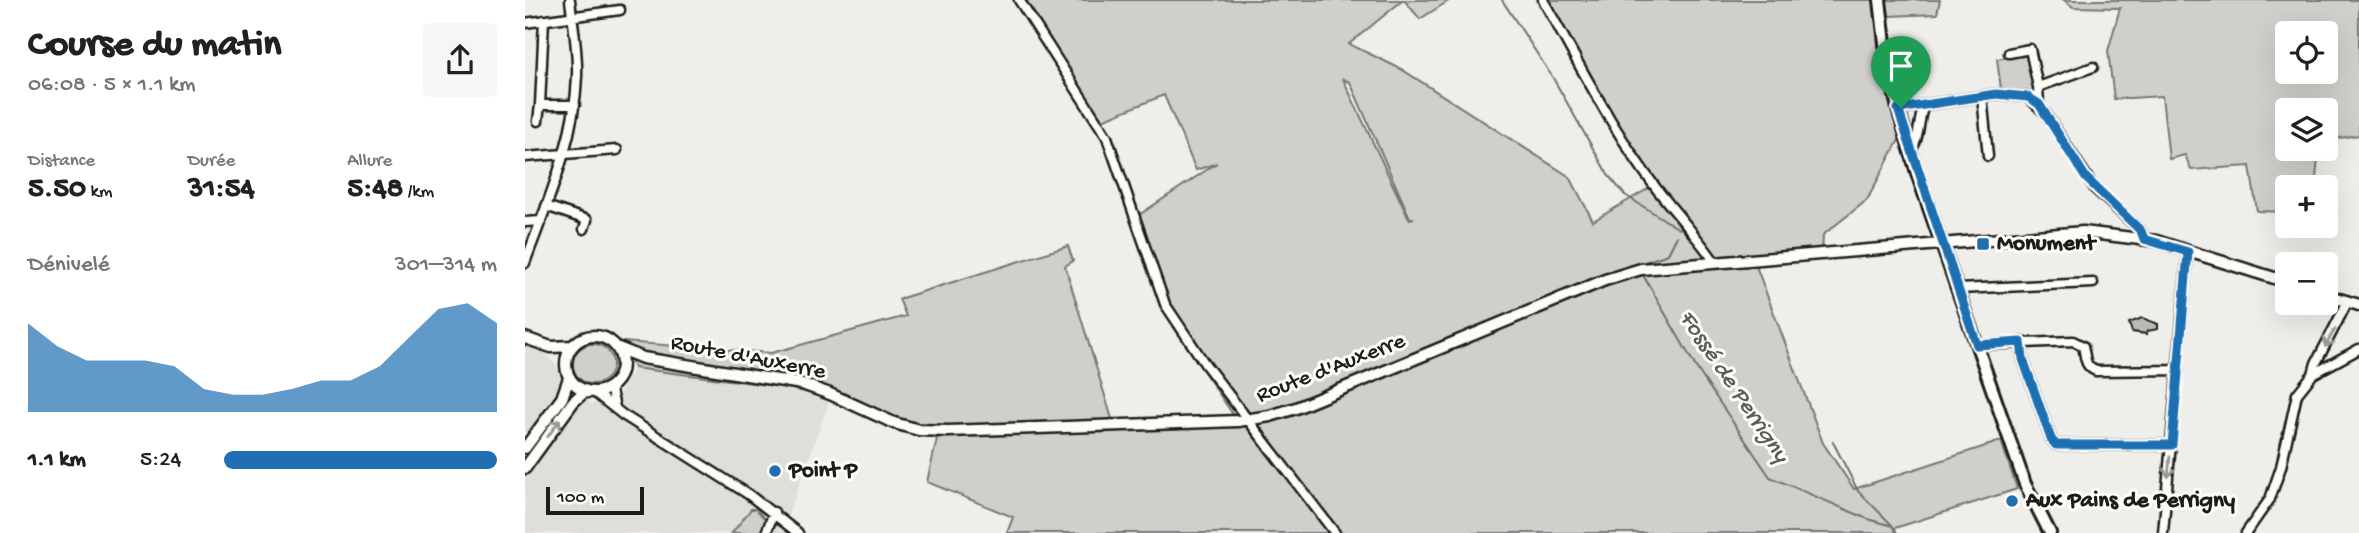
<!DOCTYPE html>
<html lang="fr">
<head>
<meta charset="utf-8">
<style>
	:root { --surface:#fff; --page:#f6f6f6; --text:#202124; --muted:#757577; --accent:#1f6fb2 }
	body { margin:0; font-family:"Gochi Hand",sans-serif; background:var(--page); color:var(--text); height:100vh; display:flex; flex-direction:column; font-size:26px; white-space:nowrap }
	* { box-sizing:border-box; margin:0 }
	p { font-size:23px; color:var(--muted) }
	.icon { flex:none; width:38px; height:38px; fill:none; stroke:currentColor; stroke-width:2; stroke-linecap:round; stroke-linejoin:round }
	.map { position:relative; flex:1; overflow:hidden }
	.drawer { display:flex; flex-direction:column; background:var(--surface); width:525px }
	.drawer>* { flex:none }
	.buttons { position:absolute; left:1750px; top:21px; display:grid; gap:14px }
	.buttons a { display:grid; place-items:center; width:63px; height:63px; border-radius:7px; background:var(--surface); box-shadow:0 7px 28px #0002; font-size:35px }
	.scale { position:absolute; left:21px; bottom:18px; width:98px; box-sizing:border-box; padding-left:7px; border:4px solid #1c1c1c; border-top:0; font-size:19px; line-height:24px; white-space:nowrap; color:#1c1c1c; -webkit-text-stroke:5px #fdfcf7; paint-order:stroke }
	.pin { position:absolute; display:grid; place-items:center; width:60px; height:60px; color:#fff; margin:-72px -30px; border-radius:50% 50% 50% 0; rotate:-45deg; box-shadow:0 0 7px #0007 }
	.pin .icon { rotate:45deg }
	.round { display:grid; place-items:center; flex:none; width:74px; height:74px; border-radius:7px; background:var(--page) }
	.summary { display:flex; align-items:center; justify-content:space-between; height:119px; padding:0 28px }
	h1 { font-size:38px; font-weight:700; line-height:52px }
	.figures { display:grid; grid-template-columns:repeat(3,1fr); gap:10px; height:119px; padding:7px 28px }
	.figures div { display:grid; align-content:center }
	.figures b { font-size:30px; font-weight:700 }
	.figures small { font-size:19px; font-weight:400 }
	.figures p { font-size:19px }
	.chart { height:196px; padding:14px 28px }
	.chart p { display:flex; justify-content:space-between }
	.chart svg { width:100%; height:126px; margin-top:7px; fill:var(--accent); opacity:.7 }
	ul { padding:0 28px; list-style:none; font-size:23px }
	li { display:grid; grid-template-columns:112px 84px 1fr; align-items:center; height:52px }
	li i { height:18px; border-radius:9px; background:var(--accent) }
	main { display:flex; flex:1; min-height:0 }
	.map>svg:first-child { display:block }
</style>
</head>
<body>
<main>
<section class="drawer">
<div class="summary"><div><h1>Course du matin</h1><p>06:08 · 5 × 1.1 km</p></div><a class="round"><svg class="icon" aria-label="share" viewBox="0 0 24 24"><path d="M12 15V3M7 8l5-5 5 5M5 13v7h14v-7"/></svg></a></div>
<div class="figures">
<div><p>Distance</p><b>5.50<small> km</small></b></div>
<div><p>Durée</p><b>31:54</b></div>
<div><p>Allure</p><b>5:48<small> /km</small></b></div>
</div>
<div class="chart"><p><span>Dénivelé</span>301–314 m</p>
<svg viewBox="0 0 160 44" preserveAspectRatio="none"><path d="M0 44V13L10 21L20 26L30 26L40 26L50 28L60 36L70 38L80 38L90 36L100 33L110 33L120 28L130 18L140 8L150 6L160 13V44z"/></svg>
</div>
<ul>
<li><b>1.1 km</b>5:24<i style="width:100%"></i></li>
</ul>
</section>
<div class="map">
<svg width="1834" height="533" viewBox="0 0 1834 533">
	<rect width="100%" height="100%" fill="#f0eeea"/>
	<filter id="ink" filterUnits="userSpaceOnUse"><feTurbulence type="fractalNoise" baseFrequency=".0143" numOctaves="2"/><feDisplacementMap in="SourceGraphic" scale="14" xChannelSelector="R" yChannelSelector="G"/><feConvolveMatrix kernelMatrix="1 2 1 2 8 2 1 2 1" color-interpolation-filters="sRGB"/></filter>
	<g filter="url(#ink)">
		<path fill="#e0deda" d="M0 345 16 349 66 404 93 397 109 368 266 388 305 399 262 518 281 533H0Z"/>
		<path fill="#d0cfcc" stroke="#767674" stroke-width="2" fill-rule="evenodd" d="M501 0H878L824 44 876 69 1045 177 1068 221 1126 187 1018 0H1355L1365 102 1375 138 1342 200 1298 235 1297 258 1231 266 1298 443 1329 489 1476 441 1492 489 1370 528 1371 533H482L488 517 402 482 412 439 305 399 266 388 109 368 99 342 246 353 381 316 374 299 543 246 548 261 540 266 588 422 709 416 648 326 608 219 692 163 671 170 639 95 575 121ZM818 79 825 82 885 218H889L884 219Z
			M879 0H925L895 19Z
			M1361 0H1415L1412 14 1363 16Z
			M1539 0H1834V135L1801 140V110H1762V149H1794L1790 187H1762V212L1732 211 1725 166 1666 170 1660 155 1644 159 1637 96 1589 99 1583 51 1595 8 1548 7ZM1762 33H1801V72H1762Z
			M1504 54 1511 94 1476 89 1472 59Z
			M48 364a20 20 0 1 1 40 0a20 20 0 1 1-40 0Z
			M226 509H231L240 519 238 533H207Z"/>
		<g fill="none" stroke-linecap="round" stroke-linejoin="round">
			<path stroke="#706f6d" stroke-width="2" d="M977 0 1028 78 1083 175 1100 195 1154 229
				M1114 264 1143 254 1152 236
				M1118 275 1172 369 1245 477 1343 519 1368 526
				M1308 442 1333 491 1366 524 1372 533"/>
		</g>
		<path fill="#bbbab6" stroke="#1c1c1c" stroke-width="2" d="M1617 318 1633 324V329L1622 331V334L1607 332 1604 323Z"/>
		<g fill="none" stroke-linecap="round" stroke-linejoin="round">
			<g stroke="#1c1c1c" stroke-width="13">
				<path id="minor" d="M494 0 582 137 640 304 680 364 810 533
					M1018 0C1054 63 1087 130 1131 188 1140 200 1188 256 1190 263
					M19 20 15 105H50
					M0 23 95 10
					M1484 53 1505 49 1513 87 1514 104
					M1513 87 1568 67
					M1457 96 1463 156
					M1373 109 1471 94 1503 97 1520 113 1570 189 1616 231 1619 239
					M13 121 15 105
					M1385 151C1395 141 1393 119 1399 105
					M0 157 92 150
					M21 206 62 220 59 229
					M0 222 16 221
					M0 263C22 203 50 141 52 76 53 50 48 25 45 0
					M1433 289 1568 283
					M1496 342 1498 359 1526 439 1531 445H1646
					M1452 345 1548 341 1558 346C1561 358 1559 366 1571 371L1653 370
					M1788 374 1791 363 1823 301
					M88 385 86 391 90 407
					M70 393 98 415 223 494 273 533
					M241 533 249 512
					M1638 533 1663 252
					M1721 533 1745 499 1756 467 1772 394 1788 374 1834 349"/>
			</g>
			<g stroke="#1c1c1c" stroke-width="15">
				<path id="tertiary" d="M1801 295 1834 305
					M41 364a28 28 0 1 1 56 0a28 28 0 1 1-56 0Z
					M0 338 26 347 47 346
					M93 348 118 358 277 384 305 394 369 423 394 430 423 431 713 421 745 416 771 408 1080 280 1116 269 1558 232 1631 241 1762 282
					M0 448 37 398 44 378
					M0 468 48 402 58 393 63 392"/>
			</g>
			<g stroke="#1c1c1c" stroke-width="16">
				<path id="secondary" d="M1355 0 1361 52 1373 109 1393 176 1500 484 1525 533"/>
			</g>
			<use href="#minor" stroke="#fdfcf7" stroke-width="8"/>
			<use href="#tertiary" stroke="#fdfcf7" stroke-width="10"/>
			<use href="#secondary" stroke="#fdfcf7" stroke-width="10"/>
		</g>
		<defs><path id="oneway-shaft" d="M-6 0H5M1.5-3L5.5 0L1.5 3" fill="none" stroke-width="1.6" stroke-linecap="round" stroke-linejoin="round" transform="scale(1.75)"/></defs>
		<g stroke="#989794">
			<use href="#oneway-shaft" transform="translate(1805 338) rotate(119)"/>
			<use href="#oneway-shaft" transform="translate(29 428) rotate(-54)"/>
			<use href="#oneway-shaft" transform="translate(1644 467) rotate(95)"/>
		</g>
	</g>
	<g fill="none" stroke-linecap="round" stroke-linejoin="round" filter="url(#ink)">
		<g stroke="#fff" stroke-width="14">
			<path id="route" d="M1471 94 1503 97 1514 104 1561 178 1616 231 1619 239 1663 252 1647 445H1531L1526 439 1498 359 1496 342 1452 345 1373 109Z"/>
		</g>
		<use href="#route" stroke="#1f6fb2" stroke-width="9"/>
	</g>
	<g fill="#1f6fb2" stroke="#fdfcf7" stroke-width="2.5">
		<rect x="1451" y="237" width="14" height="14" rx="3.5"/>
		<circle cx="250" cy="471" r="7"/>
		<circle cx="1487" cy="501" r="7"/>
	</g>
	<g text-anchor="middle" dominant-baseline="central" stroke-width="6" stroke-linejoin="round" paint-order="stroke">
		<g font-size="23" font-weight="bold" fill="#1c1c1c" stroke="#fdfcf7" text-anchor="start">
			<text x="1472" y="244">Monument</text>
			<text x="264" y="471">Point P</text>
			<text x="1501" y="501">Aux Pains de Perrigny</text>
		</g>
		<g font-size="23" fill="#1c1c1c" stroke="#fdfcf7">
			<text transform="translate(223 358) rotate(11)">Route d'Auxerre</text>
			<text transform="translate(806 369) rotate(-21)">Route d'Auxerre</text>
		</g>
		<g font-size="24" font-style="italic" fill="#5b5b59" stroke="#fdfcf7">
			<text transform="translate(1208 387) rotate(56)">Fossé de Perrigny</text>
		</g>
	</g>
</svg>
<div class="buttons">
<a><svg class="icon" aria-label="locate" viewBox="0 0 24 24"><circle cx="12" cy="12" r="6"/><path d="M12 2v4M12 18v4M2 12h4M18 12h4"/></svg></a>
<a><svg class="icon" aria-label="layers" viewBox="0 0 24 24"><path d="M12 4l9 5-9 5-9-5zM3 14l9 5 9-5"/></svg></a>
<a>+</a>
<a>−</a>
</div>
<div class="scale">100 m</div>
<div class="pin" style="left:1376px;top:108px;background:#1e9e55"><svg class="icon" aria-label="arrive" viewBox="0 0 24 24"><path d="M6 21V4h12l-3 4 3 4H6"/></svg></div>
</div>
</main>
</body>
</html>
